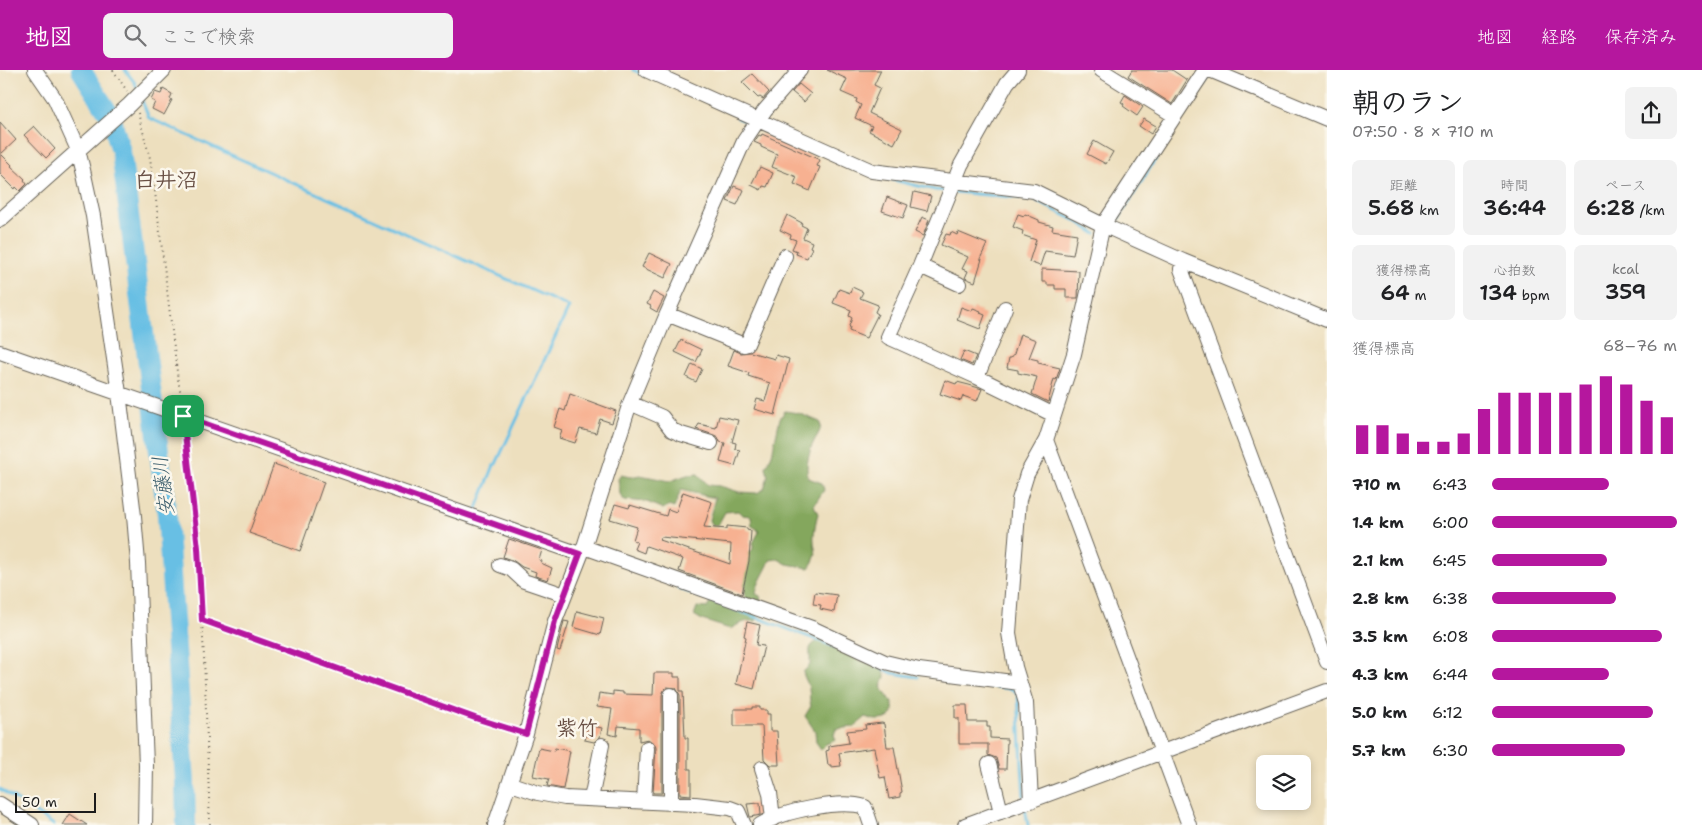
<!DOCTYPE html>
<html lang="ja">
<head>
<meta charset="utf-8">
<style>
	:root { --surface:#fff; --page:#f2f2f2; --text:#202124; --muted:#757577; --accent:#b5179e }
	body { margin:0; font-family:"Shantell Sans","Klee One",sans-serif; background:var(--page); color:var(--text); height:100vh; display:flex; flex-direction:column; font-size:19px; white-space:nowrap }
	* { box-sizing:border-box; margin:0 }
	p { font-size:16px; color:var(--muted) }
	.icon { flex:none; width:28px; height:28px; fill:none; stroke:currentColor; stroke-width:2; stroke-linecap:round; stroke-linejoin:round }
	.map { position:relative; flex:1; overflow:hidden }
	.panel { display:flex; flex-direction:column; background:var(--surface); width:375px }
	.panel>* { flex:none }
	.tools { position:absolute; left:1256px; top:685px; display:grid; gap:10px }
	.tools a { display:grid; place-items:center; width:55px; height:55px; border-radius:8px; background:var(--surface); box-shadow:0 2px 8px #0003; font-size:25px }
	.scale { position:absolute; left:15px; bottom:12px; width:81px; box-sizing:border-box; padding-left:5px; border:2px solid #1c1c1c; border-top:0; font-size:14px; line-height:18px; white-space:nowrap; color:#1c1c1c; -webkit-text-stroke:4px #fbf7ec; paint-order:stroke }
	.pin { position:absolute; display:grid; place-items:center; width:42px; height:42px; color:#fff; margin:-21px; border-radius:10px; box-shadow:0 2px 8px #0006 }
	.round { display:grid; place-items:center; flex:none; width:52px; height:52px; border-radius:8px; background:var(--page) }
	.headline { display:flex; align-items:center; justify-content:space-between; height:85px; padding:0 25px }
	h1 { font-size:28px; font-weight:600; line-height:38px }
	.metrics { display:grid; grid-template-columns:repeat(3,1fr); gap:8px; height:85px; padding:5px 25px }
	.metrics div { display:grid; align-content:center; border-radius:8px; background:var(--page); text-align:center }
	.metrics b { font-size:21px; font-weight:600 }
	.metrics small { font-size:14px; font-weight:400 }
	.metrics p { font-size:14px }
	.chart { height:140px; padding:10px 25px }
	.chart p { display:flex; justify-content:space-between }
	.chart svg { width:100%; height:90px; margin-top:5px; stroke:var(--accent); stroke-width:6 }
	ul { padding:0 25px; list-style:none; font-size:16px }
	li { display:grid; grid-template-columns:80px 60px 1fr; align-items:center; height:38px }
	li i { height:12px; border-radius:6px; background:var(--accent) }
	header { display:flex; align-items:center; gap:30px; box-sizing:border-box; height:70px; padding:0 25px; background:var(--accent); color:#fff }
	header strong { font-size:24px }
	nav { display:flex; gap:28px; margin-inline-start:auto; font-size:18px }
	.search { width:350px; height:45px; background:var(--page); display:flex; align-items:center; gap:12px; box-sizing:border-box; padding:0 18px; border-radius:8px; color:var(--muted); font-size:19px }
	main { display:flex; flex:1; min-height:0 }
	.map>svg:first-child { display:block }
</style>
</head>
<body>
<header>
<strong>地図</strong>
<div class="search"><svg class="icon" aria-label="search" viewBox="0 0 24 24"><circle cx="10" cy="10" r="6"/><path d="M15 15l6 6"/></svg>ここで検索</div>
<nav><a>地図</a><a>経路</a><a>保存済み</a></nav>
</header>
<main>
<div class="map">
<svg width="1327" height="755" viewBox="0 0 1327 755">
	<rect width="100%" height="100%" fill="#fbf7ec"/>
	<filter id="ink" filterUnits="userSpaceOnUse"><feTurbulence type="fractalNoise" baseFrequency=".02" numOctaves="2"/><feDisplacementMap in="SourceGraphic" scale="10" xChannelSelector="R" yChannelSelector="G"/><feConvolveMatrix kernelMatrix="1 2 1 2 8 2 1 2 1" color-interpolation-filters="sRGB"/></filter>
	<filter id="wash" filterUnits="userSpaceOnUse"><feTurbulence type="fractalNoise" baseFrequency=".0096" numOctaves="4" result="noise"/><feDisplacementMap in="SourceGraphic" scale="20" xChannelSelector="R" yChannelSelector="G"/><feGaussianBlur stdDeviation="1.12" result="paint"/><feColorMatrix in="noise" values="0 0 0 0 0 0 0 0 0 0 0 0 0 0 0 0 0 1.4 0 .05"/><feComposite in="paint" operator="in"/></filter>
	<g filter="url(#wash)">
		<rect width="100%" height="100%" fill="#eddfbe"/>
		<path fill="#84a75d" stroke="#50623c" d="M785 341 798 343 820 352C822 360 818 364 814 371 809 382 805 396 808 408L822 413 824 420 814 435 818 444C816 449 813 467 814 471 814 477 817 482 815 487 814 491 811 495 809 498L787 494 778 489 770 490C766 502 757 512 756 524L760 526 761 531C757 536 759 544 756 551 746 550 739 554 730 559L702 550 694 545 697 537 707 538 713 527 744 536 745 523 743 511 748 484 753 479V473L759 462 757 459 752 456 751 446 742 445 738 441 725 442 718 455 712 456 709 450 715 428 681 420 674 438 668 436 663 439 647 432 624 430 620 424 618 409 621 405 630 407 640 405 670 411 687 405 698 404 708 415 720 416 739 422 757 423 764 419 768 406 766 397 772 384 780 348Z
			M822 569 839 575 854 588 861 591 869 589 884 596 885 607 881 617C884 623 890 628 892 633 899 651 876 653 866 647L854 657 836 659 834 665 836 670 826 674 821 679 816 672 815 661 805 646 811 636C809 630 810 625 809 618 808 613 804 608 803 602L810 595C811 579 805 577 822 569Z"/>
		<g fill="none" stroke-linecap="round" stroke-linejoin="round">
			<path stroke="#67bfe4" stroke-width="3" d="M125 0 135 13 138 20
				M633 0 644 5
				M1203 16 1211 5
				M141 28 149 48 569 237 496 394 494 395 476 441 478 442
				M738 48 750 54
				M893 110 935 120 946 121
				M954 122 1032 129 1078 152 1096 164
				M1115 155 1169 67
				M678 518 841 579
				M878 596 892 603 918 607
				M944 610 1012 619 1018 625 1024 729
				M0 719 54 755
				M1025 738 1028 755"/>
			<path stroke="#67bfe4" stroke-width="20" d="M81 0 111 47 121 81 167 445 185 712 186 755"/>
		</g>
		<g id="blocks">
			<path fill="#f7b191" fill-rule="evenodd" d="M827 0H881L874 15 880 18 869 43 902 59 894 74 869 61 872 56 855 48 861 35 856 32 857 29 841 22 847 9Z
				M1132 0H1172L1187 10 1172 34 1128 6Z
				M752 4 769 22 763 29 760 27 758 28 742 12Z
				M799 14 811 24 804 32 792 22Z
				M163 19 172 24 170 29 172 30 164 45 152 39 155 32 151 30 155 22 161 24Z
				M1125 25 1143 37 1137 46 1123 36 1124 34 1121 32Z
				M1144 49 1156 56 1151 64 1139 56Z
				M0 52 16 70 1 84 12 95 11 96 25 109 24 110 27 114 20 121 16 117 15 119 0 104Z
				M34 56 55 79 46 88 24 65Z
				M762 64 820 90 817 96 820 97 810 121 794 114 797 107 772 97 777 84 761 77V75L754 72 759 65 761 66Z
				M1094 71 1113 82 1106 94 1087 84Z
				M760 97 773 103 767 117 763 116 761 120 751 115Z
				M734 116 744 120 737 135 727 131Z
				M914 122 931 126 927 141 911 137Z
				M887 127 908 135 903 148 882 141Z
				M1018 144 1024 146 1025 144 1039 150V152L1053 156 1052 160 1077 164 1073 185 1045 181 1040 196 1029 192 1036 170 1022 165 1023 161 1013 157Z
				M787 145 802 153 801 155 807 158 803 168 812 172 810 177 812 178 807 188 796 184 797 181 792 179 796 170 790 168 791 165 780 160Z
				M922 147 929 150 923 166 915 162Z
				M951 162 957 165 958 162 987 174 980 189H982L975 212 965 208 968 201 962 199 968 187 941 175 946 164 950 165Z
				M649 183 672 194 665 208 642 197Z
				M1042 199 1079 201 1078 228H1066V219H1055V215H1047V212H1042Z
				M852 217 863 222 860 228 878 235 875 242 878 244 866 268 849 261 850 257 849 256 852 248 849 246 851 240 833 233 839 219 850 223Z
				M653 222 664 228 657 242 650 238 651 236 647 234Z
				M961 237 972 241 973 238 981 241 980 243 985 245 980 259 957 250Z
				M1020 264 1036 270 1029 288 1038 290V293L1060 298 1056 310 1054 309 1048 332 1032 324 1037 307 1018 303V300L1007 298 1009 288H1011L1014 284Z
				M681 270 702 280 696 292 675 282Z
				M734 280 741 283 750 282 775 289 776 285 789 289 775 345 754 339 757 329 765 331 770 313 748 306 749 303 728 296Z
				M964 281 976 286 972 295 960 290Z
				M692 294 702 299 696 312 686 307Z
				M945 310 956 314 957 312 969 315 982 319 977 331 963 326 961 331 940 324Z
				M570 324 616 341 612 353 600 349 596 363 580 359 575 373 559 368 562 360 554 357 560 339 565 341Z
				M719 346 738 350 732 372 736 373 735 379 740 380 735 396 720 392 725 373 720 372 718 367 714 365 696 359 699 354 716 358Z
				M274 394 324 412 300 481 249 463Z
				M683 422 712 432 704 457 727 459V456L747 458V460L751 461 749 491 742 524 679 501 683 489 646 476 644 483 634 479 637 472 633 470 637 457 610 449 615 434 629 438 630 435 666 446 668 439 676 442ZM661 467 731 474 730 494 660 470Z
				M509 469 542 480 539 490 542 491 541 493 552 498 548 510 535 506 536 502 522 497 514 491 503 487Z
				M815 522 837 525 834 542 820 539 821 535 813 534Z
				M577 541 604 548 600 565 573 557Z
				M564 551 569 552 560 581 557 580Z
				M747 552 760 555 756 575 764 576 754 619 736 614 746 567 744 566Z
				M654 603H674V607H680V621H683L685 668H688V699H691V725L680 724V625L676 618 667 617 664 620 662 625V723H653L656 678 655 674 648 669 639 671V658L618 656 617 666 608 664 612 639 597 637 599 623 613 625V621L623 622V624L653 625Z
				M955 635H967L968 652H987V657H990V668L1007 669 1006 699H999L996 688 988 685V674H959V648H955Z
				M752 637H760V640H767V644H770V661H777L779 695H770L764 689 762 656H734V639H752Z
				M882 653 884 654 887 677H894L902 722 900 723V727L889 729 885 707 880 708 874 678 839 683 841 696 831 697V695H828L826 681 829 680V676L849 673 847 661 866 659 865 655Z
				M588 655 602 658 600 667 594 672 585 670Z
				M539 678 554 681 555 678 570 681 563 719 547 716 549 709 533 706Z
				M760 733 761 745 750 747 747 734Z
				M70 744 87 755H63Z"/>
		</g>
	</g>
	<g filter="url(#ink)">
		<use href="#blocks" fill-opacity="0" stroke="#656055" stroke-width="1"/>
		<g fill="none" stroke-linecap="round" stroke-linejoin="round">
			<g stroke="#656055" stroke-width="16">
				<path id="minor" d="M35 0 55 29 78 80 83 100 93 146 119 323 134 446 138 493 146 695 145 755
					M646 0 872 101 1034 121 1103 155 1183 191 1327 250
					M1018 0 1007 13 961 95 920 196 888 267 977 307 1054 345
					M1101 0 1175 46
					M1210 0 1327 49
					M0 150 129 35 164 0
					M1183 191 1181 199 1327 592
					M920 196 959 214
					M667 244 744 275 747 274 785 186
					M0 282 580 484
					M977 307 1005 238
					M630 333 662 347 672 360 681 364 711 373
					M1046 370 1189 755
					M584 477 812 558 885 592 919 600 1020 613
					M500 495 511 499 524 511 565 525
					M989 694 1001 742
					M762 698 770 723 773 749
					M511 714 538 723 565 728 695 734 730 738 738 741 744 755
					M591 729 602 675
					M644 731 647 678
					M1031 731 1026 633 1015 597 1009 563 1019 430 1027 404 1046 370 1074 284 1103 155 1205 0
					M671 733V625
					M0 734 32 755
					M495 755 526 664 555 551 584 477 630 333 667 244 744 71 765 40 800 0
					M760 755C783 741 840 729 865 737L871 755
					M965 755 1327 621"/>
			</g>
			<path stroke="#656055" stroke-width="2" stroke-dasharray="1 4" stroke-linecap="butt" d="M113 0 127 21
				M138 43 150 88 155 122 178 310 183 334
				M185 359 198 478 204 587 210 755
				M203 551 316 592 515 660"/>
			<use href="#minor" stroke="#fff" stroke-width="14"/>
		</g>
	</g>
	<g fill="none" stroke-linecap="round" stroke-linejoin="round" filter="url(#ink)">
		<g stroke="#fff" stroke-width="10">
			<path id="route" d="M183 346 580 484 555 551 526 664 475 648 202 550 198 478Z"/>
		</g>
		<use href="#route" stroke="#b5179e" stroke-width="6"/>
	</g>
	<g text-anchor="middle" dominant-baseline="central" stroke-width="5" stroke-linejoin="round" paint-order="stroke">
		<g font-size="20" font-style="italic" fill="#3a5d6c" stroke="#fbf7ec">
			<text transform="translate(163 416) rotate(-97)">安藤川</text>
		</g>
		<g font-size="21" font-weight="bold" fill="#695045" stroke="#fbf7ec">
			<text x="166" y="110">白井沼</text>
			<text x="577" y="658">紫竹</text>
		</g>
	</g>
</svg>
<div class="tools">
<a><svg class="icon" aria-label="layers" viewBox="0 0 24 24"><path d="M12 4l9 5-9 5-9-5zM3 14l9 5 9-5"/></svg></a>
</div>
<div class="scale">50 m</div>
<div class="pin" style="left:183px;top:346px;background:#1e9e55"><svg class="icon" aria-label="arrive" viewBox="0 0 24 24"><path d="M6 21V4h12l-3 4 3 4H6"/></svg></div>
</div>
<section class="panel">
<div class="headline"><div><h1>朝のラン</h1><p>07:50 · 8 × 710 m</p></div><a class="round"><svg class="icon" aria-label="share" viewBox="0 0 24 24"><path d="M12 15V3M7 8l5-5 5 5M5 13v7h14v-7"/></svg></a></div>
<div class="metrics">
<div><p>距離</p><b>5.68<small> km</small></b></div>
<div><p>時間</p><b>36:44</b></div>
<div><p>ペース</p><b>6:28<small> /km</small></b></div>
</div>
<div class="metrics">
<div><p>獲得標高</p><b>64<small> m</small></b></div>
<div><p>心拍数</p><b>134<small> bpm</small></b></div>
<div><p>kcal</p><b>359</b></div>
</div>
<div class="chart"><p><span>獲得標高</span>68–76 m</p>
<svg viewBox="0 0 160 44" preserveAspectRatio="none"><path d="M5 44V30M15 44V30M25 44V34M35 44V38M45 44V38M55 44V34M65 44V22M75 44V14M85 44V14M95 44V14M105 44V14M115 44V10M125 44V6M135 44V10M145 44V18M155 44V26"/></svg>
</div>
<ul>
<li><b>710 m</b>6:43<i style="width:63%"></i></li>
<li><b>1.4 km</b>6:00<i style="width:100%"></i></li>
<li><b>2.1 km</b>6:45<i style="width:62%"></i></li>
<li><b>2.8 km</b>6:38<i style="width:67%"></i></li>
<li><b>3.5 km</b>6:08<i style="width:92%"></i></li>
<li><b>4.3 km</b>6:44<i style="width:63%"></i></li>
<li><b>5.0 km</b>6:12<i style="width:87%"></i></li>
<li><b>5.7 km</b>6:30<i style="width:72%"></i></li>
</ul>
</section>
</main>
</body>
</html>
